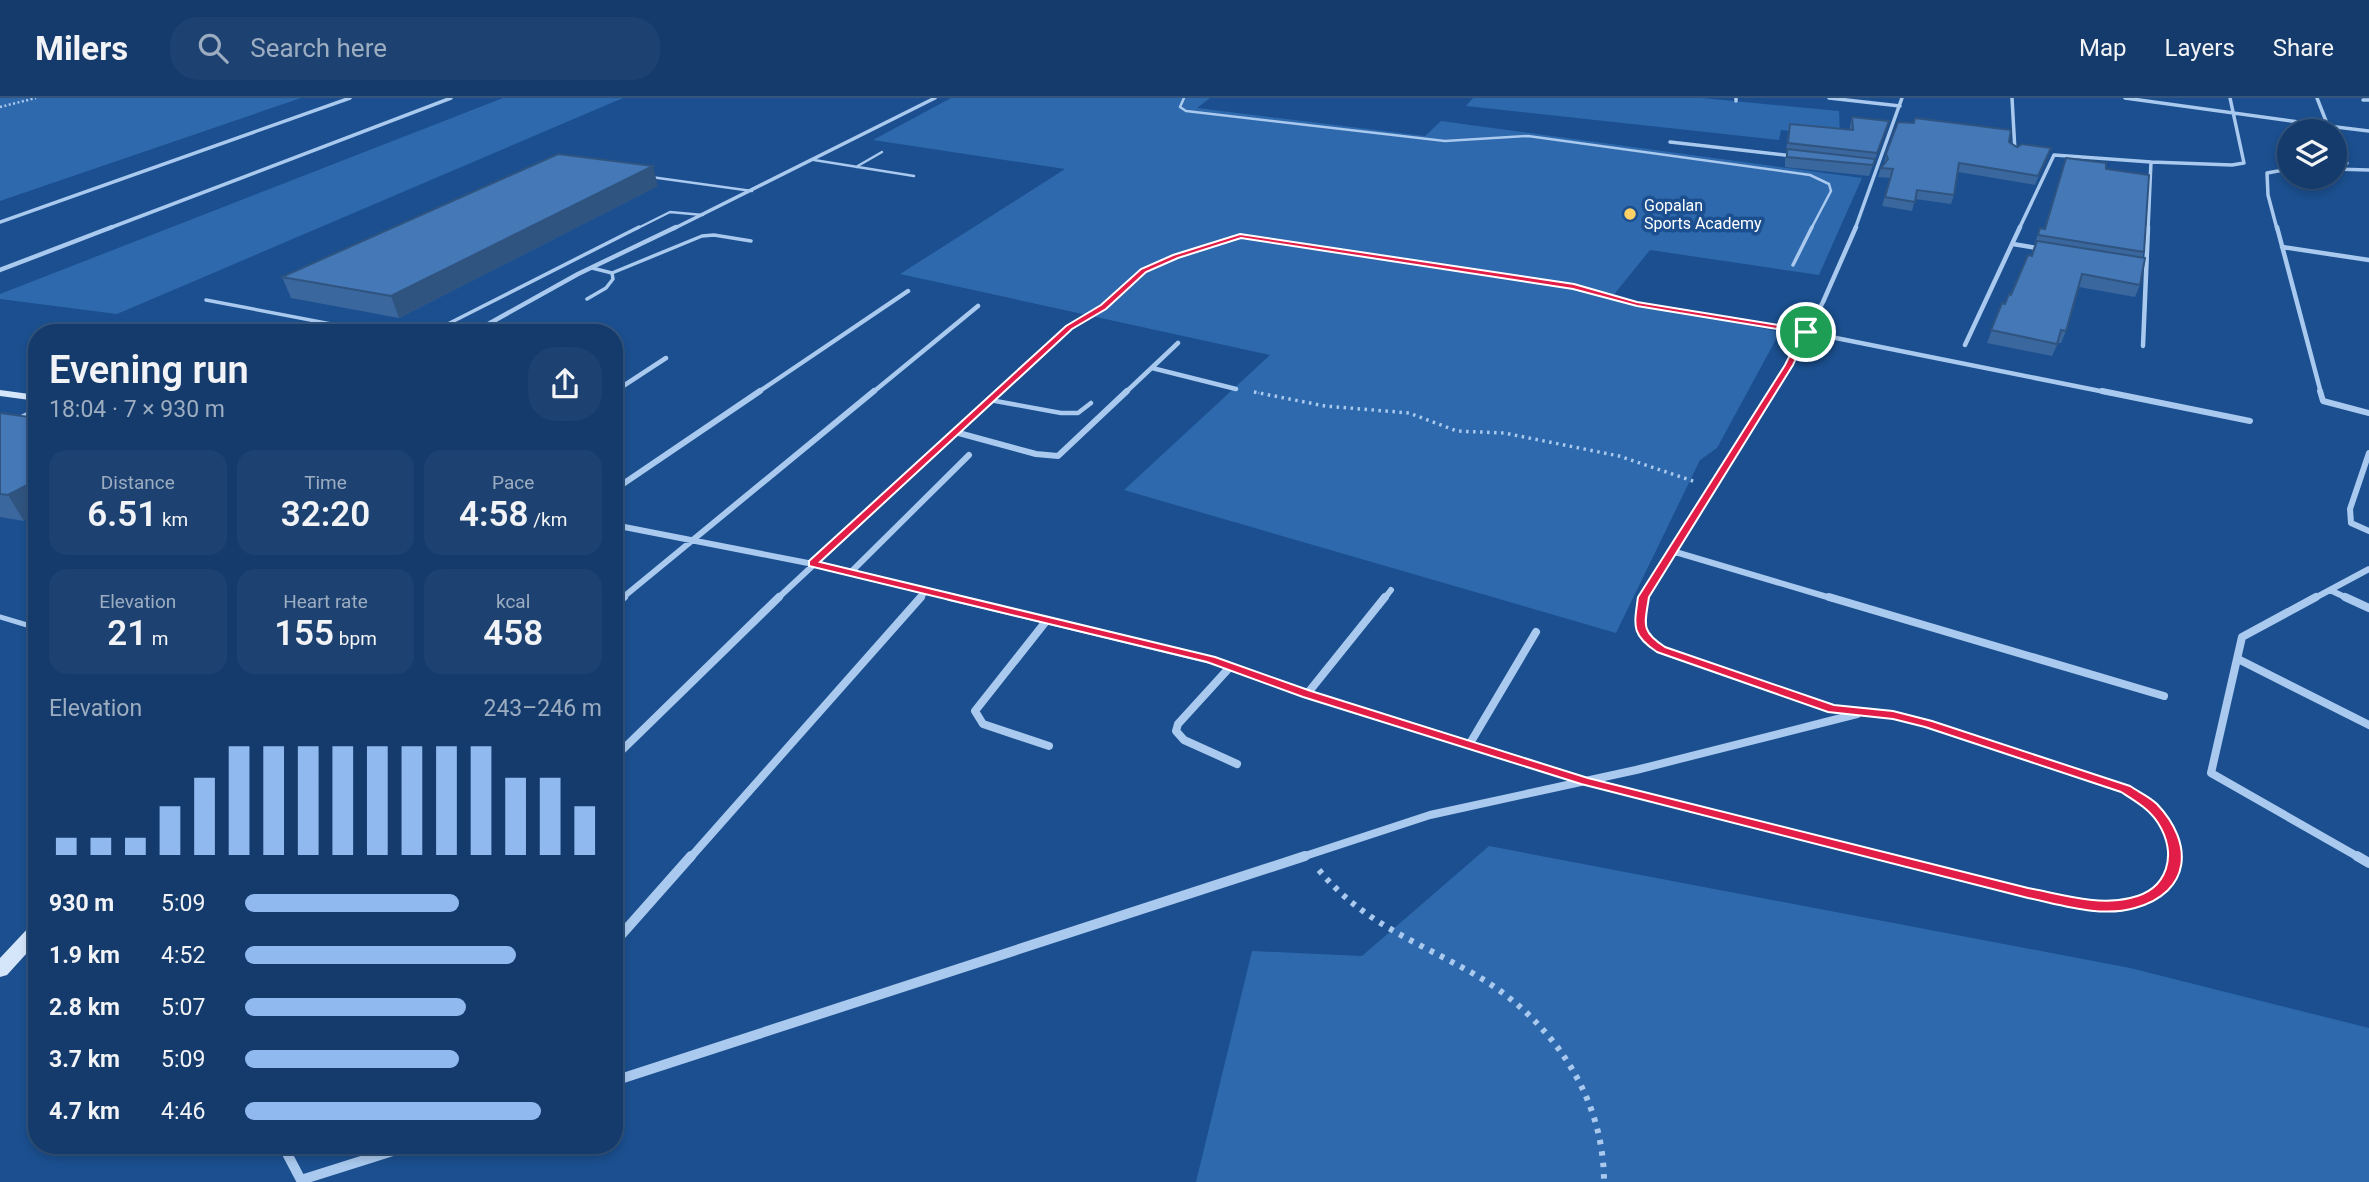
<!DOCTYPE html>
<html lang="en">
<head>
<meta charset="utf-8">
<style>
	:root { --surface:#143b6b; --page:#1d4271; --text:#f1f3f6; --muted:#9dadc1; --line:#33557e; --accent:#90b9f0 }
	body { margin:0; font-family:Roboto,sans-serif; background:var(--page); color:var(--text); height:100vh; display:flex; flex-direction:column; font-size:26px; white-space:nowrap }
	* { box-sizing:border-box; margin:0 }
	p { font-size:23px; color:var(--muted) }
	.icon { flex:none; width:38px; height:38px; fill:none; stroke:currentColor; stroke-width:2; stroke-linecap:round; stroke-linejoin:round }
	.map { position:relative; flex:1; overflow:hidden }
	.side { position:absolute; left:28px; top:226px; width:595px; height:830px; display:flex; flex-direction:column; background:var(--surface); border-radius:28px; box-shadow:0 4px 10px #0003,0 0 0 2px var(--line) }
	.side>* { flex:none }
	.fabs { position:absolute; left:2277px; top:21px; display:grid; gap:14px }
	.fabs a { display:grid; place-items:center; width:70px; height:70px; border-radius:50%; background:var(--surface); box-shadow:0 4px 10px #0003,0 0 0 2px var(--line); font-size:35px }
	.pin { position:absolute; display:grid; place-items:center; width:60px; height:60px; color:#fff; margin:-30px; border:4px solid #fff; border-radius:50%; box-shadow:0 2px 7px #0007 }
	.round { display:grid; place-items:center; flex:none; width:74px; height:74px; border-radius:28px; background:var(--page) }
	.overview { display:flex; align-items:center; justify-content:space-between; height:119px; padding:0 21px }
	h1 { font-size:38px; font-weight:600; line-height:52px }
	.stats { display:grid; grid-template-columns:repeat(3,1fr); gap:10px; height:119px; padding:7px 21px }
	.stats div { display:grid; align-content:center; border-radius:18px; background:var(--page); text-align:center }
	.stats b { font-size:35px; font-weight:600 }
	.stats small { font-size:19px; font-weight:400 }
	.stats p { font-size:19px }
	.chart { height:196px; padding:14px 21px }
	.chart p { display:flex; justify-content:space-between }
	.chart svg { width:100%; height:126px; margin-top:7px; stroke:var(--accent); stroke-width:6 }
	ul { padding:0 21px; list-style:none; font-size:23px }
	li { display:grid; grid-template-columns:112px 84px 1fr; align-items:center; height:52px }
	li i { height:18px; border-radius:9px; background:var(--accent) }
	header { display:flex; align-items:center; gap:42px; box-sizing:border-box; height:98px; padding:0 35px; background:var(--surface); border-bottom:2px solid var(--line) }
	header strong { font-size:33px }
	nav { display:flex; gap:38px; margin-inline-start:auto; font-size:24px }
	.search { width:490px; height:63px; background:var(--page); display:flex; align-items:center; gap:18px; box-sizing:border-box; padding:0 24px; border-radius:28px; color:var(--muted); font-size:26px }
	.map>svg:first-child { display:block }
</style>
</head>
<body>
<header>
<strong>Milers</strong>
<div class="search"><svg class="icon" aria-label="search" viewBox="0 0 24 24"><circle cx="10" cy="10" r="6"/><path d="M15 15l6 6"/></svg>Search here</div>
<nav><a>Map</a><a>Layers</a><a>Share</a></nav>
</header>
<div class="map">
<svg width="2369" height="1084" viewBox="0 0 2369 1084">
	<rect width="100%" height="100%" fill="#1b4f8f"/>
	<path fill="#2e69ad" d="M0 0H301L0 103Z
		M503 0H623L117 216 0 201V196Z
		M951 0H1210L1197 10 1425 38 1441 23 1862 80 1819 177 1650 152 1612 199 1780 234 1717 350 1700 362 1616 535 1124 392 1270 257 900 176 1065 71 873 42Z
		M1473 0H1702L1839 13 1840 38 1781 32 1779 42 1466 8Z
		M1489 748 2130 870 2369 930V1084H1196L1252 853 1362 858Z"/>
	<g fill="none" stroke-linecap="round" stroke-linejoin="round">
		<path stroke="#a9c9ee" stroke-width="2.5" stroke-dasharray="2 2.5" stroke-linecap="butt" d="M0 9 36 0
			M1083 221 1103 209 1143 173 1175 159 1240 138 1574 189 1637 206 1788 231
			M1254 294 1259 295"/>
		<path stroke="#a9c9ee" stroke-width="3.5" stroke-dasharray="2.5 4.5" stroke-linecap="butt" d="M1254 294 1325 308 1409 315 1457 333 1504 335 1619 358 1696 384"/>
		<path stroke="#a9c9ee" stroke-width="6" stroke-dasharray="4.5 7" stroke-linecap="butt" d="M1319 772C1363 825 1416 843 1474 876 1549 919 1604 996 1604 1084"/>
		<path stroke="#a9c9ee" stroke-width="2.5" d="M1184 0 1180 9 1186 13 1445 43 1528 38 1810 77 1829 86 1831 93 1811 131
			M814 62 914 78
			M856 69 882 54
			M651 79 752 93
			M636 131 670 114 703 117"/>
		<path stroke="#a9c9ee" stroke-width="3.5" d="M1793 167 1812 129
			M592 170 612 175 702 138 714 137 751 143
			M587 201 606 190 613 181 612 175
			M206 202 373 234
			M432 234 639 129"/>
		<path stroke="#a9c9ee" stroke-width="4.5" d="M990 302 1061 315H1078L1091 305
			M18 321 37 311"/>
		<path stroke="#a9c9ee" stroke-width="5" d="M0 519 37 530"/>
		<path stroke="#a9c9ee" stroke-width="3.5" d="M1736 0V3
			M1829 0 1900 8
			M2012 0 2015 53
			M2125 0 2328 28 2317 0
			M2363 2H2369
			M2328 28 2369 33
			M2334 40 2347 65
			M1670 44 1793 58
			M2334 71 2369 72
			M0 124 350 0
			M107 131 451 0
			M673 131 935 0
			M1855 131 1902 0
			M2019 131 2054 57 2151 64
			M2148 131 2151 64 2232 67 2244 65 2230 0
			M2277 131 2268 97 2267 75 2289 71"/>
		<path stroke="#a9c9ee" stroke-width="4.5" d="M2277 129 2321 295
			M2013 146 2043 151
			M2282 149 2369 162
			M0 172 112 129
			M474 234 578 176 676 129
			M1806 234 2110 295
			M1965 247 2020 129
			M2143 248 2148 129
			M1152 270 1236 291
			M614 294 666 260
			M757 295 908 193
			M872 295 978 208
			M998 295 1069 230
			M1125 295 1178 245
			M1773 295 1823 204 1856 129"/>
		<path stroke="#a9c9ee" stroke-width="6" d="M2102 293 2250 323
			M2320 293 2323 303 2369 315
			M955 334 1036 356 1058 358 1127 293
			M2369 355 2350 411 2351 425 2369 433
			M614 392 760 293
			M614 427 813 466 958 501
			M1672 453 1834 501
			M850 475 969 357
			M2330 492 2349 501
			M621 501 874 293
			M777 501 1000 293
			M919 501 926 493
			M1384 501 1391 492
			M1644 501 1774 293
			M2313 501 2369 471"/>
		<path stroke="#a9c9ee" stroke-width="8" d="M950 499 1211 562 1307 596 1586 683 1888 760
			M1644 499C1639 524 1639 537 1661 552L1832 611 1893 617 1928 626 2126 691C2151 708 2174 726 2175 760
			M1829 499 2164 598
			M2316 499 2242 539 2211 675 2360 760
			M2345 499 2369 510
			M614 507 624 499
			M1047 522 975 613 983 626 1049 648
			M2238 561 2369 627
			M1230 569 1178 626 1176 633 1184 642 1237 666
			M1307 596 1385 499
			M1469 647 1536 534
			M614 660 779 499
			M690 760 921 499
			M1299 760 1430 717 1636 672 1857 616"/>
		<path stroke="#a9c9ee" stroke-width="10" d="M1882 758C1935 771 1988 786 2042 798 2068 803 2095 811 2122 808 2147 804 2176 787 2175 758
			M2357 758 2369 765
			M614 845 691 758
			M614 983 1305 758
			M282 1046 302 1084
			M301 1082 415 1046"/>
		<path fill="#d6e6fa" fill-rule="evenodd" d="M0 292 37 297V303L0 298Z
			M37 825V844L7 877 0 879V860L31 827Z"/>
	</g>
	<path fill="#3a679d" d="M1852 19 1889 23 1869 78 1785 69V61L1787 53H1786L1788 34 1790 26 1850 32V27Z
		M2009 44 2017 49 2048 58 2035 87 1958 74 1954 97 1951 106 1915 101 1912 113 1882 108 1890 80 1878 79 1881 70 1884 66 1886 56Z
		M2066 60 2106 71 2144 154 2142 160 2140 187 2135 199 2079 189 2066 233 2061 245H2058L2052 258 1987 245 2002 205 2005 206 2011 197 2031 157 2040 130 2044 131Z
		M658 88 399 220 291 200 282 179Z
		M0 315 24 423 0 419Z"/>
	<path fill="#305480" d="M653 68 658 88 399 220 391 198Z
		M37 382V415L24 423 8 397Z"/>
	<path fill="#4478b7" stroke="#305480" stroke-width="2" d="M1852 19 1889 23 1877 55 1788 45 1790 26 1853 32Z
		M1915 20 2011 32 2009 44 2017 49 2022 46 2051 50 2038 78 1959 65 1954 97 1917 92 1915 104 1885 99 1893 71 1881 70 1888 61 1886 56 1898 24 1914 25Z
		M1787 51 1875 61 1873 67 1787 59Z
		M558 56 653 68 391 198 282 179Z
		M2066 60 2106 65V71L2149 77 2144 154 2038 137 2040 130 2045 131Z
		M2037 143 2145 160 2140 187 2082 176 2066 233 2061 232 2057 246 1991 232 2002 205 2005 206 2009 196 2011 197 2028 157 2032 158Z
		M0 315 37 320V382L8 397 0 396Z"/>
	<path fill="#e11d48" stroke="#fff" stroke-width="2" fill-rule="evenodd" d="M1240 136 1574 186 1637 204 1809 232 1793 267 1649 499C1645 526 1640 533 1665 549L1834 607 1893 613 1932 623 2130 688C2139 694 2150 699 2157 706 2194 745 2192 794 2135 810 2101 820 2062 807 2028 800L1581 686 1303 599 1207 564 809 468V463L1066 228 1101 207 1141 171 1173 157ZM1241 140 1573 191 1637 208 1801 235 1785 267 1638 499C1634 528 1631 537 1657 554L1828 614 1893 621 1925 629 2121 694C2135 703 2149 711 2158 725 2178 756 2168 792 2130 800 2097 808 2061 796 2028 790L1588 680 1311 593 1215 559 820 464 1072 231 1106 211 1146 174 1178 160Z"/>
	<circle fill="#ffd166" stroke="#1b4f8f" stroke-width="2.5" cx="1630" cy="116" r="7"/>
	<g text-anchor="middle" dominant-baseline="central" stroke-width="7" stroke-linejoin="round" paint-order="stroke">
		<g font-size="16" fill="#fff" stroke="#1b4f8f" text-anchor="start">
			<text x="1644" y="107">Gopalan<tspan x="1644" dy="18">Sports Academy</tspan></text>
		</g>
	</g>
</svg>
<div class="fabs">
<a><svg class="icon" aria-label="layers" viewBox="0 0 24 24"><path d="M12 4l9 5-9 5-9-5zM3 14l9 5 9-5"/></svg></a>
</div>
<div class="pin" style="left:1806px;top:234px;background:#1e9e55"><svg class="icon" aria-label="arrive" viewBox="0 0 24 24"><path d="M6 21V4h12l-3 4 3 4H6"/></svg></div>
<section class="side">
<div class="overview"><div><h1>Evening run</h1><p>18:04 · 7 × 930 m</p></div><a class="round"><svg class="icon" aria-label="share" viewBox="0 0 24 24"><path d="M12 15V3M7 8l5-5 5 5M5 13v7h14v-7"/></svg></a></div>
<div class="stats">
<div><p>Distance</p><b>6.51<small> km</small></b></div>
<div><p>Time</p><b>32:20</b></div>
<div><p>Pace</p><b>4:58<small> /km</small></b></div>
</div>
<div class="stats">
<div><p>Elevation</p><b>21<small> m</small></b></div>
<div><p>Heart rate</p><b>155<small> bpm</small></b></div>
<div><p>kcal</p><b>458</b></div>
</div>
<div class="chart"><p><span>Elevation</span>243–246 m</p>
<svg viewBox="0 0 160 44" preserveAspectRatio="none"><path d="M5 44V38M15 44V38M25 44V38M35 44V27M45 44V17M55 44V6M65 44V6M75 44V6M85 44V6M95 44V6M105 44V6M115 44V6M125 44V6M135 44V17M145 44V17M155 44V27"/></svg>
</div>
<ul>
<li><b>930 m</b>5:09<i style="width:60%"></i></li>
<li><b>1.9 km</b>4:52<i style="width:76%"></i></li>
<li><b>2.8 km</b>5:07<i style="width:62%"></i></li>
<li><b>3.7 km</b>5:09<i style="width:60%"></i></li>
<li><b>4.7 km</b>4:46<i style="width:83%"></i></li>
</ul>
</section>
</div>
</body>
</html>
